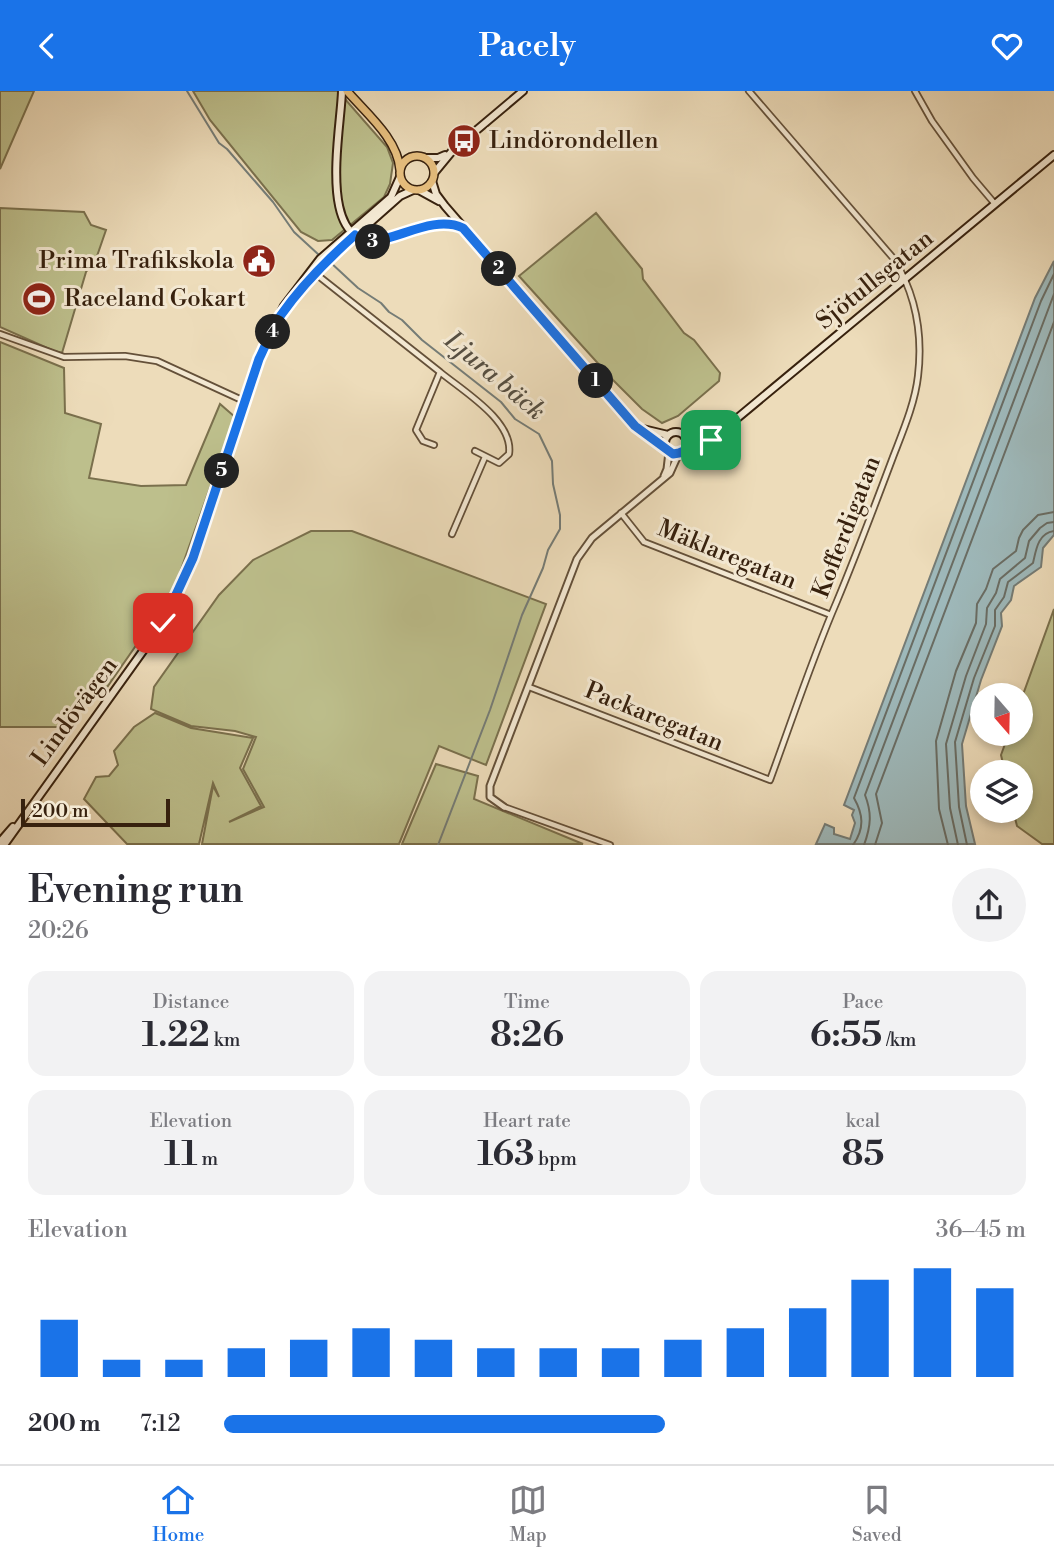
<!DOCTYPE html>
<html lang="en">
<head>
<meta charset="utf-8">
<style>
	:root { --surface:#fff; --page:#f2f2f3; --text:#2b2b33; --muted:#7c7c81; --line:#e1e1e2; --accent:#1a73e8 }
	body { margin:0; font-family:"Libre Bodoni",serif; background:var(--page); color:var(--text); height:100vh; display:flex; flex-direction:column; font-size:26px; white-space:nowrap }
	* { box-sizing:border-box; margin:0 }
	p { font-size:23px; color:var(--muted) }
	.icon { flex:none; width:38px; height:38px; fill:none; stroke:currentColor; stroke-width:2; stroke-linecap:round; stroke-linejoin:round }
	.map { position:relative; height:754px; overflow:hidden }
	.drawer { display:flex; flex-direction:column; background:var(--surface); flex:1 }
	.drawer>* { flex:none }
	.needle { width:46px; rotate:160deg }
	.buttons { position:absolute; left:970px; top:592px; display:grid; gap:14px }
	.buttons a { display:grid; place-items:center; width:63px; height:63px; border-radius:50%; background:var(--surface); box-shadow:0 4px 10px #0003; font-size:35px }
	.scale { position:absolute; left:21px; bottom:18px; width:149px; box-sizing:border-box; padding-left:7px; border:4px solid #37210e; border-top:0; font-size:19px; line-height:24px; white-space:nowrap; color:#37210e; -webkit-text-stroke:5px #f3e8d2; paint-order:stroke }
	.pin { position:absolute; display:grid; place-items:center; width:60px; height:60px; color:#fff; margin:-30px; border-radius:14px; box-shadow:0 4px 10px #0006 }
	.km { position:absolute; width:35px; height:35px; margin:-18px; border-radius:50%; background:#222; color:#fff; font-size:19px; line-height:35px; text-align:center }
	.round { display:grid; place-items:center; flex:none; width:74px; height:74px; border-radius:37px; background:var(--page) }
	.head { display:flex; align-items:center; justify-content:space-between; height:119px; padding:0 28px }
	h1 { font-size:38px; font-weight:600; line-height:52px }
	.stats { display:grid; grid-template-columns:repeat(3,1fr); gap:10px; height:119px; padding:7px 28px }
	.stats div { display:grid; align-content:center; border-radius:18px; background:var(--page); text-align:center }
	.stats b { font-size:35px; font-weight:600 }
	.stats small { font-size:19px; font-weight:400 }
	.stats p { font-size:19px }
	.chart { height:196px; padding:14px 28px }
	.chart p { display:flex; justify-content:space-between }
	.chart svg { width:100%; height:126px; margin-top:7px; stroke:var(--accent); stroke-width:6 }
	ul { padding:0 28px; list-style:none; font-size:23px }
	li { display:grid; grid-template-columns:112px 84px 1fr; align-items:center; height:52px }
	li i { height:18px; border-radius:9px; background:var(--accent) }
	header { display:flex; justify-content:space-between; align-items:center; height:91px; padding:0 28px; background:var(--accent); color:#fff; font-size:32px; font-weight:600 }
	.menu { display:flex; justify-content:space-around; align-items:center; height:98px; border-top:2px solid var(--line); background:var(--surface); font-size:19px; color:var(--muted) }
	.menu a { display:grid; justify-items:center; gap:4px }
	.menu .on { color:var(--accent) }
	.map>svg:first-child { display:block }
</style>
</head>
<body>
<header><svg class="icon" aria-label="back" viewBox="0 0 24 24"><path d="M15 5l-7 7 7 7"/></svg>Pacely<svg class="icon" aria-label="heart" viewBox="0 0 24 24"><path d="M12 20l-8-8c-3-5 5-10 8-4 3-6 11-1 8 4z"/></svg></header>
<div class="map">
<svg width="1054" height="754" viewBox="0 0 1054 754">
	<rect width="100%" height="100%" fill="#eddcba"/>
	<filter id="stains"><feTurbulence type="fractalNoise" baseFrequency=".00286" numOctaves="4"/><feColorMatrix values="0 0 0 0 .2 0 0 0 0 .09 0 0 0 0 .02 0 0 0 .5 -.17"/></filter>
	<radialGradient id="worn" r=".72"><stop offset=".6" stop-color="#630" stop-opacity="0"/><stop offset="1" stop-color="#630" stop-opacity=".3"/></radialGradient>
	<path fill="#bdbf8c" stroke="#7a704d" stroke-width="2" d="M0 0H34L0 78Z
		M193 0H338L387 56 393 72 390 93 384 106 332 149 318 150 301 141 210 29Z
		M0 117 84 121 91 134 106 139 96 168 86 181 62 262 54 260 0 236Z
		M596 122 642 178 643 188 684 242 694 249 720 282 719 290 678 325 662 332 642 318 613 289 519 185Z
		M0 251 64 277 65 322 101 333 89 387 141 395 186 394 220 313 235 326 173 501 103 602 89 597 59 636H0Z
		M311 440H352L546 513 486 674 439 655 399 753H202L213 695 219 706 213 692 199 753H127L84 708 96 686 109 685 118 674 114 660 134 636 155 622 191 637 253 647 240 677 261 715 229 731 264 716 243 678 256 646 235 640 191 635 151 618 154 596 219 504 253 469Z
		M1054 518V753H1042L1017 735 1013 719H1020V681H1005L1001 664 1009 642H1020V612Z
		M436 673 478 685 474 708 583 753H402Z"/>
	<path fill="#9eb9bb" stroke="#757c76" stroke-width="2" d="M1054 170V444L1043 457 1041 476 1014 495 1011 509 1001 522 1002 535 981 589 962 653 966 715 975 753H816L825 733 834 737V743L850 748 855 732 852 724 854 719 844 714 1035 207Z"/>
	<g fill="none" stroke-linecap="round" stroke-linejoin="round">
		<path stroke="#6a6d64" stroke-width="2" d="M853 754C865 737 863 723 854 707L1041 210 1054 183
			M864 754C871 735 872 722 865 704L1054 203
			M875 754 882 732 876 703 1054 231
			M948 754 939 718 936 650 956 580 976 532 977 513 986 498 993 478 1016 460 1019 447 1023 439 1038 424 1054 421
			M958 754 950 717 946 653 966 585 986 533 987 517 996 502 1000 488 1025 467 1029 450 1040 437 1047 432 1054 431
			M967 754 959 716 955 651 974 587 995 535V519L1004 506 1008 491 1033 472C1036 459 1038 442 1054 440"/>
		<path stroke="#757c76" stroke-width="2" d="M187 0 219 52 227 58 273 111 294 141 319 164
			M330 171 358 197 381 212 389 221 402 229 422 249 501 311 515 328 539 343 552 370 553 393 560 424V438L548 459 543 477 522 524 490 619 438 754"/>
		<g stroke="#645039" stroke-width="8">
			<path id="minor" d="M915 0 932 30 973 87 995 113
				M316 183 440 281 416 339 423 350 434 354
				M0 243 64 266 125 265 157 270 244 310
				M440 281C463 300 514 330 509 363L499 372 475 360
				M621 422 644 451 831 524
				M452 443 485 366
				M529 596 770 689C792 629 812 568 837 510 857 462 875 414 893 366 903 340 915 312 918 285 923 243 916 204 894 168L749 0
				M504 716 610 754"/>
		</g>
		<g stroke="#645039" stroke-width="9">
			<path id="tertiary" d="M664 385 667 378 669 361
				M504 716 490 706V695L577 468 592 447 670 382 679 362"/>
		</g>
		<g stroke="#37210e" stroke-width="10">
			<path id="secondary" d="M342 0C341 41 312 175 394 145 416 137 438 127 462 136
				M425 67H438L445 64
				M434 82 453 59 523 0
				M432 90 436 103 445 115 635 335 666 357
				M419 99 439 110
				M294 207 329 168 400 105 413 99
				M643 338 668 344
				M665 352a11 11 0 1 1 22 0a11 11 0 1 1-22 0Z
				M684 345C695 351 703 347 714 343
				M685 359 711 349 1054 64
				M0 751 13 736
				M4 754 163 532 193 467 259 268 284 215 320 168 391 106 400 86"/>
		</g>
		<g stroke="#37210e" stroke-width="10">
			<path id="primary" d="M347 0C366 22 398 48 400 79
				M400 82a17 17 0 1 1 34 0a17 17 0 1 1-34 0Z"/>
		</g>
		<use href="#minor" stroke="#f3e8d2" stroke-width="4.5"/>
		<use href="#tertiary" stroke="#f3e8d2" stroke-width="5"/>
		<use href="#secondary" stroke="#f3e8d2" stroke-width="6"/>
		<use href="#primary" stroke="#e6be7d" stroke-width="7"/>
	</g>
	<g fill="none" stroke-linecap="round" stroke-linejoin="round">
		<g stroke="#fff" stroke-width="14">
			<path id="route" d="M163 532 193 467 259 268C266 254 272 237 281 224 302 194 328 168 355 144 378 165 426 120 463 137L635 335 673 363 679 362 711 349"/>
		</g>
		<use href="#route" stroke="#1a73e8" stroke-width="9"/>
	</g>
	<defs>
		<g id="bus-disc" transform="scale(1.75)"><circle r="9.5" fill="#8f2418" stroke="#f3e8d2"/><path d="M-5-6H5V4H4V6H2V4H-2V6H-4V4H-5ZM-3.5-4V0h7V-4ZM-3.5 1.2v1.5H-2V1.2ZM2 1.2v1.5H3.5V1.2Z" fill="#fff"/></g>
		<g id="civic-disc" transform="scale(1.75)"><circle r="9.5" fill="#8f2418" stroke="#f3e8d2"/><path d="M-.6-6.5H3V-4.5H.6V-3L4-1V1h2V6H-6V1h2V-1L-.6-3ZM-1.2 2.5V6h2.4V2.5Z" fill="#fff"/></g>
		<g id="stadium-disc" transform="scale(1.75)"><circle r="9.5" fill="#8f2418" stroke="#f3e8d2"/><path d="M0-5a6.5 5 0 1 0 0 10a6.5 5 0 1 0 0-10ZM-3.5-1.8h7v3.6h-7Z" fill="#fff"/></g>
	</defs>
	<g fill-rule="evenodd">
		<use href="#bus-disc" x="464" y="50"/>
		<use href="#civic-disc" x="259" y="170"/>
		<use href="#stadium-disc" x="39" y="208"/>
	</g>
	<g text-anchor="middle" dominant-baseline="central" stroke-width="6" stroke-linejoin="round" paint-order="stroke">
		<g font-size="24" fill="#37210e" stroke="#f3e8d2" text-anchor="start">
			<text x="489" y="50">Lindörondellen</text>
			<text x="234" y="170" text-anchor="end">Prima Trafikskola</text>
			<text x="64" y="208">Raceland Gokart</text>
		</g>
		<g font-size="24" fill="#37210e" stroke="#f3e8d2">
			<text transform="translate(875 189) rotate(-39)">Sjötullsgatan</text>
			<text transform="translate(847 436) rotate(-69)">Kofferdigatan</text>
			<text transform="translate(727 464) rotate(22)">Mäklaregatan</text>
			<text transform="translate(75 621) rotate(-54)">Lindövägen</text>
			<text transform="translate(654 626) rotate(22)">Packaregatan</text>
		</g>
		<g font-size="26" font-style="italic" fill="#564f42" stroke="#f3e8d2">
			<text transform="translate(495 285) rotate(40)">Ljura bäck</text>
		</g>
	</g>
	<rect width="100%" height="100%" filter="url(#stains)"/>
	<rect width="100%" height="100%" fill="url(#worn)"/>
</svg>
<div class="buttons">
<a><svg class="needle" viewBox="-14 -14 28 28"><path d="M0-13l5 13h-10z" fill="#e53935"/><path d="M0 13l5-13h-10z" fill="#7c7c81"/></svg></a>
<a><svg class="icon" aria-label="layers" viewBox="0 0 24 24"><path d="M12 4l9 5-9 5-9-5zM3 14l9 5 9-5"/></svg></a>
</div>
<div class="scale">200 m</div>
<div class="pin" style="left:711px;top:349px;background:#1e9e55"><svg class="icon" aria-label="arrive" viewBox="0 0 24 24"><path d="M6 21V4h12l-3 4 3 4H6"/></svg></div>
<div class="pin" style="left:163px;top:532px;background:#d93025"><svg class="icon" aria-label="check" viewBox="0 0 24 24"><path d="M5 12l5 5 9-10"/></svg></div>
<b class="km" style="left:596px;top:290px">1</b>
<b class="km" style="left:499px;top:178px">2</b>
<b class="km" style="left:373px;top:151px">3</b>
<b class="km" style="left:273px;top:241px">4</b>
<b class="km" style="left:222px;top:380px">5</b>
</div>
<section class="drawer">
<div class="head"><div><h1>Evening run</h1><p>20:26</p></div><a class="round"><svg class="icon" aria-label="share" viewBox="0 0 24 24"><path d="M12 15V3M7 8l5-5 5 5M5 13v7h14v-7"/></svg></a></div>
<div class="stats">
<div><p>Distance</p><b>1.22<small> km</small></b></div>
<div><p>Time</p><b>8:26</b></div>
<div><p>Pace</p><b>6:55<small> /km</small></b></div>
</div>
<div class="stats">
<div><p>Elevation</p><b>11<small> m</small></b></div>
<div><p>Heart rate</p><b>163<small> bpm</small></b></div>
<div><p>kcal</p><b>85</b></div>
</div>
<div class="chart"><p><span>Elevation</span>36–45 m</p>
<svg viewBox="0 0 160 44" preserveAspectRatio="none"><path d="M5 44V24M15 44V38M25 44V38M35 44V34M45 44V31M55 44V27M65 44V31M75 44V34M85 44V34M95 44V34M105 44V31M115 44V27M125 44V20M135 44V10M145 44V6M155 44V13"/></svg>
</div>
<ul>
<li><b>200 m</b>7:12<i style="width:55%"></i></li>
</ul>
</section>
<nav class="menu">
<a class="on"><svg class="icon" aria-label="home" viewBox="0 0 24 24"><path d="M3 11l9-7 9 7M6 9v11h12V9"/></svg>Home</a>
<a><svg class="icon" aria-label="map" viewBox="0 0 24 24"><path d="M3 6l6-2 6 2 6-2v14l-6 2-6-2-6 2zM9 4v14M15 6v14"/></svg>Map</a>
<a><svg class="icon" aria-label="saved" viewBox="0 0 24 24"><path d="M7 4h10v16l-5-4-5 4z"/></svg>Saved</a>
</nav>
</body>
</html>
